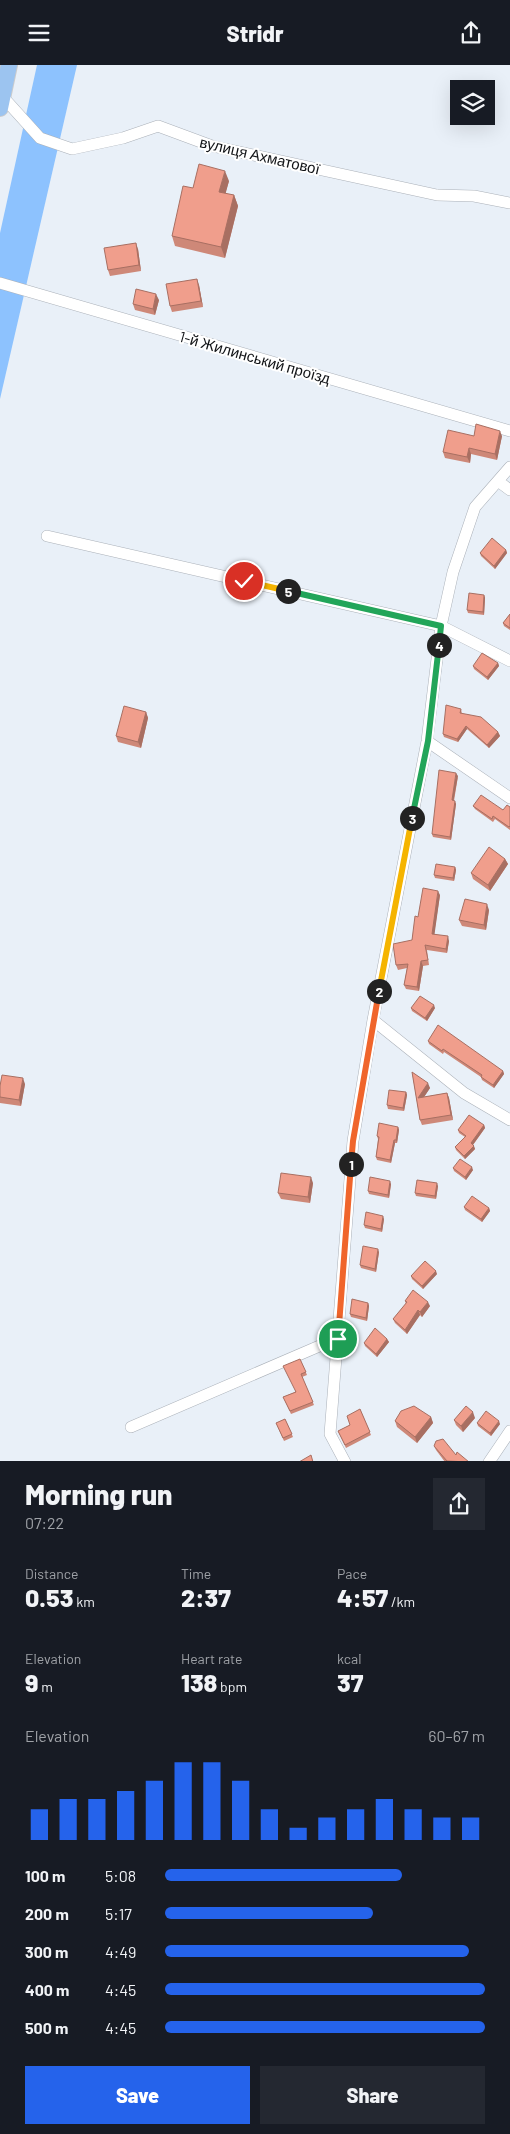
<!DOCTYPE html>
<html lang="en">
<head>
<meta charset="utf-8">
<style>
	:root { --surface:#171b24; --page:#242831; --text:#f1f3f6; --muted:#9ea1a6; --accent:#2563eb }
	body { margin:0; font-family:Barlow,sans-serif; background:var(--page); color:var(--text); height:100vh; display:flex; flex-direction:column; font-size:19px; white-space:nowrap }
	* { box-sizing:border-box; margin:0 }
	p { font-size:16px; color:var(--muted) }
	.icon { flex:none; width:28px; height:28px; fill:none; stroke:currentColor; stroke-width:2; stroke-linecap:round; stroke-linejoin:round }
	.map { position:relative; height:1396px; overflow:hidden }
	.details { display:flex; flex-direction:column; background:var(--surface); flex:1 }
	.details>* { flex:none }
	.buttons { position:absolute; left:450px; top:15px; display:grid; gap:10px }
	.buttons a { display:grid; place-items:center; width:45px; height:45px; border-radius:0px; background:var(--surface); box-shadow:0 5px 20px #0002; font-size:25px }
	.pin { position:absolute; display:grid; place-items:center; width:42px; height:42px; color:#fff; margin:-21px; border:2px solid #fff; border-radius:50%; box-shadow:0 1px 5px #0007 }
	.km { position:absolute; width:25px; height:25px; margin:-12px; border-radius:50%; background:#222; color:#fff; font-size:14px; line-height:25px; text-align:center }
	.round { display:grid; place-items:center; flex:none; width:52px; height:52px; border-radius:0px; background:var(--page) }
	.head { display:flex; align-items:center; justify-content:space-between; height:85px; padding:0 25px }
	h1 { font-size:28px; font-weight:800; line-height:38px }
	.metrics { display:grid; grid-template-columns:repeat(3,1fr); gap:8px; height:85px; padding:5px 25px }
	.metrics div { display:grid; align-content:center }
	.metrics b { font-size:25px; font-weight:800 }
	.metrics small { font-size:14px; font-weight:400 }
	.metrics p { font-size:14px }
	.chart { height:140px; padding:10px 25px }
	.chart p { display:flex; justify-content:space-between }
	.chart svg { width:100%; height:90px; margin-top:5px; stroke:var(--accent); stroke-width:6 }
	.action { display:flex; gap:10px; margin-top:auto; padding:10px 25px }
	.action a { flex:1; height:58px; border-radius:0px; background:var(--accent); color:#fff; font-size:20px; font-weight:800; line-height:58px; text-align:center }
	.action a+a { background:var(--page); color:var(--text) }
	ul { padding:0 25px; list-style:none; font-size:16px }
	li { display:grid; grid-template-columns:80px 60px 1fr; align-items:center; height:38px }
	li i { height:12px; border-radius:6px; background:var(--accent) }
	header { display:flex; justify-content:space-between; align-items:center; height:65px; padding:0 25px; background:var(--surface); font-size:22px; font-weight:800 }
	.map>svg:first-child { display:block }
</style>
</head>
<body>
<header><svg class="icon" aria-label="menu" viewBox="0 0 24 24"><path d="M4 6h16M4 12h16M4 18h16"/></svg>Stridr<svg class="icon" aria-label="share" viewBox="0 0 24 24"><path d="M12 15V3M7 8l5-5 5 5M5 13v7h14v-7"/></svg></header>
<div class="map">
<svg width="510" height="1397" viewBox="0 0 510 1397">
	<rect width="100%" height="100%" fill="#e9f0f8"/>
	<path fill="#8dc2fe" d="M37 0H77L0 334V168Z"/>
	<g fill="none" stroke-linecap="round" stroke-linejoin="round">
		<g stroke="#abb1b9" stroke-width="12">
			<path id="minor" d="M3 32 40 73 72 84 123 73 158 61 212 81 437 130 474 131 510 138
				M0 218 510 366
				M498 416 510 425
				M47 471 441 561 510 596
				M427 676 510 733
				M373 955 464 1028 510 1055
				M131 1362 338 1273
				M345 1397 330 1369 353 1076 373 955 427 676 441 561 453 507 475 442 510 402
				M489 1397 510 1366"/>
		</g>
		<g stroke="#cbcbcc" stroke-width="18">
			<path id="highway" d="M0 43 9 0"/>
		</g>
		<use href="#minor" stroke="#fff" stroke-width="11"/>
		<use href="#highway" stroke="#9cc4f0" stroke-width="16"/>
	</g>
	<path fill="#ce8878" d="M229 116 225 129 234 130 238 141 225 193 175 181 172 171 193 123Z
		M138 184 141 206 110 211 108 205Z
		M199 220 203 242 172 247 170 241Z
		M159 235 155 250 135 245 133 239Z
		M474 371H502L497 395 471 389 470 398 445 393 443 387Z
		M506 485 507 488 495 504 481 491 480 488Z
		M484 530 485 533 484 550 468 548 467 545Z
		M510 549V565L504 561 503 558Z
		M498 598 499 601 488 615 474 604 473 601Z
		M461 644 462 649 498 667 500 671 489 683 467 664 458 677 444 672 443 669Z
		M146 647 148 653 141 683 118 677 116 671Z
		M458 711 454 736 456 739 451 775 433 772 432 769Z
		M473 741 503 745 510 742V765L495 754 493 757 475 744Z
		M505 794 508 799 490 826 473 814 471 808Z
		M455 802 456 805 454 816 435 813 434 810Z
		M440 830 434 869 449 876 447 888 427 885 429 900 423 901 419 926 406 924 404 920 407 903 398 905 396 900 412 875 418 852Z
		M489 845 486 865 462 861 459 855Z
		M411 943H435L427 956 412 946Z
		M428 976 503 1006 504 1009 494 1023 482 1015 481 1012 444 987 443 989 429 979Z
		M412 1007 430 1023 424 1032 447 1028 449 1033 453 1055 422 1060 420 1055Z
		M25 1019 21 1041 0 1038V1021Z
		M406 1027 407 1030 404 1046 388 1044 387 1040Z
		M484 1060 485 1063 473 1080 475 1084 465 1094 456 1085 455 1082 465 1072 459 1068 458 1065Z
		M398 1062 399 1065 397 1078H395L391 1098 377 1095 376 1092 378 1074 377 1071Z
		M453 1103 473 1105 466 1115 454 1106Z
		M313 1118 310 1138 281 1134 278 1128Z
		M391 1119 389 1133 369 1129 368 1126Z
		M438 1121 436 1134 416 1131 415 1128Z
		M464 1142 489 1143 490 1146 482 1157 465 1145Z
		M384 1154 382 1167 365 1163 364 1160Z
		M379 1187 376 1207 361 1203 360 1200Z
		M437 1209 423 1224 412 1214 411 1211Z
		M405 1236 430 1241 422 1252 420 1250 407 1269 395 1258 393 1254 406 1239Z
		M368 1238 369 1241 367 1256 351 1252 350 1249Z
		M387 1274 389 1277 377 1292 365 1281 364 1278Z
		M300 1294 307 1310 302 1312 314 1340 291 1349 283 1332 295 1327Z
		M360 1344 371 1370 346 1383 338 1366 350 1360Z
		M431 1352 433 1358 417 1378 397 1362 395 1356Z
		M475 1353 463 1367 456 1360 454 1355Z
		M285 1354 293 1372 284 1376 276 1358Z
		M477 1358 500 1359 491 1371 478 1361Z
		M434 1381 456 1390 469 1397H445L436 1385Z"/>
	<path fill="#a86f62" d="M225 106 229 116 223 138 219 127Z
		M234 130 238 141 225 193 221 182Z
		M136 178 138 184 141 206 139 200Z
		M197 214 199 220 203 242 201 236Z
		M156 229 159 235 155 250 153 244Z
		M500 366 502 371 497 395 495 389Z
		M469 383 471 389 470 398 467 392Z
		M506 485 507 488 495 504 494 501Z
		M484 530 485 533 484 550 483 547Z
		M498 598 499 601 488 615 487 612Z
		M146 647 148 653 141 683 138 677Z
		M466 661 467 664 458 677 457 674Z
		M498 667 500 671 489 683 487 680Z
		M456 708 458 711 453 738 452 735Z
		M455 736 456 739 451 775 450 772Z
		M505 794 508 799 490 826 488 820Z
		M455 802 456 805 454 816 453 813Z
		M438 826 440 830 434 873 432 869Z
		M487 839 489 845 486 865 484 860Z
		M448 871 449 876 447 888 446 884Z
		M421 896 423 901 419 926 417 922Z
		M434 940 435 943 427 956 425 953Z
		M503 1006 504 1009 494 1023 493 1020Z
		M23 1013 25 1019 21 1041 19 1035Z
		M428 1018 430 1023 420 1038 418 1033Z
		M406 1027 407 1030 404 1046 403 1043Z
		M447 1028 449 1033 453 1055 451 1050Z
		M484 1060 485 1063 472 1081 471 1078Z
		M398 1062 399 1065 397 1078 396 1075Z
		M394 1075 395 1078 391 1098 390 1095Z
		M474 1081 475 1084 465 1094 464 1091Z
		M472 1102 473 1105 466 1115 465 1112Z
		M311 1112 313 1118 310 1138 308 1132Z
		M390 1116 391 1119 389 1133 388 1130Z
		M437 1118 438 1121 436 1134 435 1131Z
		M489 1143 490 1146 482 1157 481 1154Z
		M383 1151 384 1154 382 1167 381 1164Z
		M378 1184 379 1187 376 1207 375 1204Z
		M436 1206 437 1209 423 1224 422 1221Z
		M428 1237 430 1241 422 1252 420 1247Z
		M368 1238 369 1241 367 1256 366 1253Z
		M418 1245 420 1250 407 1269 405 1265Z
		M387 1274 389 1277 377 1292 376 1289Z
		M473 1347 475 1353 463 1367 461 1361Z
		M431 1352 433 1358 417 1378 415 1372Z
		M499 1356 500 1359 491 1371 490 1368Z"/>
	<path fill="#f09e8c" stroke="#a86f62" d="M199 99 225 106 219 127 234 130 221 182 172 171 183 121 193 123Z
		M136 178 139 200 108 205 104 183Z
		M197 214 201 236 170 241 166 219Z
		M136 224 156 229 153 244 133 239Z
		M476 359 500 366 495 389 469 383 467 392 443 387 448 365 474 371Z
		M492 473 506 485 494 501 480 488Z
		M469 528 484 530 483 547 467 545Z
		M510 549V563L503 558Z
		M482 588 498 598 487 612 473 601Z
		M446 640 461 644 460 648 481 652 498 667 487 680 466 661 457 674 443 669Z
		M124 641 146 647 138 677 116 671Z
		M439 705 456 708 452 735 455 736 450 772 432 769Z
		M481 730 503 745 507 740 510 742V761L509 762 493 751 492 754 473 741Z
		M489 782 505 794 488 820 471 808Z
		M436 799 455 802 453 813 434 810Z
		M423 823 438 826 432 869 448 871 446 884 425 880 428 895 421 896 417 922 404 920 408 899 396 900 393 879 412 875 415 851 418 852Z
		M465 834 487 839 484 860 459 855Z
		M420 931 434 940 425 953 411 943Z
		M438 960 503 1006 493 1020 481 1012 482 1010 443 984 442 986 428 976Z
		M412 1007 428 1018 418 1033 447 1028 451 1050 420 1055Z
		M2 1010 23 1013 19 1035 0 1032V1021Z
		M389 1025 406 1027 403 1043 387 1040Z
		M469 1050 484 1060 471 1078 474 1081 464 1091 455 1082 466 1071 458 1065Z
		M379 1058 398 1062 396 1075H394L390 1095 376 1092 379 1072 377 1071Z
		M460 1094 472 1102 465 1112 453 1103Z
		M281 1108 311 1112 308 1132 278 1128Z
		M370 1112 390 1116 388 1130 368 1126Z
		M417 1115 437 1118 435 1131 415 1128Z
		M472 1131 489 1143 481 1154 464 1142Z
		M366 1147 383 1151 381 1164 364 1160Z
		M363 1181 378 1184 375 1204 360 1200Z
		M425 1196 436 1206 422 1221 411 1211Z
		M413 1225 428 1237 420 1247 418 1245 405 1265 393 1254 407 1237 405 1236Z
		M352 1234 368 1238 366 1253 350 1249Z
		M375 1263 387 1274 376 1289 364 1278Z
		M300 1294 306 1307 301 1309 313 1337 290 1346 283 1332 296 1327 283 1301Z
		M414 1341 431 1352 415 1372 395 1356 401 1346Z
		M466 1341 473 1347 461 1361 454 1355Z
		M360 1344 370 1367 345 1380 338 1366 350 1360 347 1351Z
		M486 1346 499 1356 490 1368 477 1358Z
		M285 1354 292 1369 283 1373 276 1358Z
		M443 1374 456 1390 457 1387 469 1397 447 1396 434 1381 436 1376Z
		M311 1390 313 1397H299Z"/>
	<g fill="none" stroke-linecap="round" stroke-linejoin="round">
		<g stroke="#fff" stroke-width="10">
			<path id="split-1" d="M338 1274 351 1099"/>
		</g>
		<g stroke="#fff" stroke-width="10">
			<path id="split-2" d="M351 1099 353 1076 379 926"/>
		</g>
		<g stroke="#fff" stroke-width="10">
			<path id="split-3" d="M379 926 412 753"/>
		</g>
		<g stroke="#fff" stroke-width="10">
			<path id="split-4" d="M412 753 428 676 439 580"/>
		</g>
		<g stroke="#fff" stroke-width="10">
			<path id="split-5" d="M288 526 441 561 439 580"/>
		</g>
		<g stroke="#fff" stroke-width="10">
			<path id="split-6" d="M244 516 288 526"/>
		</g>
		<use href="#split-1" stroke="#f0652b" stroke-width="6"/>
		<use href="#split-2" stroke="#f0652b" stroke-width="6"/>
		<use href="#split-3" stroke="#f5b400" stroke-width="6"/>
		<use href="#split-4" stroke="#22a559" stroke-width="6"/>
		<use href="#split-5" stroke="#22a559" stroke-width="6"/>
		<use href="#split-6" stroke="#f5b400" stroke-width="6"/>
	</g>
	<g text-anchor="middle" dominant-baseline="central" stroke-width="4" stroke-linejoin="round" paint-order="stroke">
		<g font-size="15" fill="#111316" stroke="#fff">
			<text transform="translate(260 90) rotate(13)">вулиця Ахматової</text>
			<text transform="translate(255 292) rotate(16)">1-й Жилинський проїзд</text>
		</g>
	</g>
</svg>
<div class="buttons">
<a><svg class="icon" aria-label="layers" viewBox="0 0 24 24"><path d="M12 4l9 5-9 5-9-5zM3 14l9 5 9-5"/></svg></a>
</div>
<div class="pin" style="left:338px;top:1274px;background:#1e9e55"><svg class="icon" aria-label="arrive" viewBox="0 0 24 24"><path d="M6 21V4h12l-3 4 3 4H6"/></svg></div>
<div class="pin" style="left:244px;top:516px;background:#d93025"><svg class="icon" aria-label="check" viewBox="0 0 24 24"><path d="M5 12l5 5 9-10"/></svg></div>
<b class="km" style="left:351px;top:1099px">1</b>
<b class="km" style="left:379px;top:926px">2</b>
<b class="km" style="left:412px;top:753px">3</b>
<b class="km" style="left:439px;top:580px">4</b>
<b class="km" style="left:288px;top:526px">5</b>
</div>
<section class="details">
<div class="head"><div><h1>Morning run</h1><p>07:22</p></div><a class="round"><svg class="icon" aria-label="share" viewBox="0 0 24 24"><path d="M12 15V3M7 8l5-5 5 5M5 13v7h14v-7"/></svg></a></div>
<div class="metrics">
<div><p>Distance</p><b>0.53<small> km</small></b></div>
<div><p>Time</p><b>2:37</b></div>
<div><p>Pace</p><b>4:57<small> /km</small></b></div>
</div>
<div class="metrics">
<div><p>Elevation</p><b>9<small> m</small></b></div>
<div><p>Heart rate</p><b>138<small> bpm</small></b></div>
<div><p>kcal</p><b>37</b></div>
</div>
<div class="chart"><p><span>Elevation</span>60–67 m</p>
<svg viewBox="0 0 160 44" preserveAspectRatio="none"><path d="M5 44V29M15 44V24M25 44V24M35 44V20M45 44V15M55 44V6M65 44V6M75 44V15M85 44V29M95 44V38M105 44V33M115 44V29M125 44V24M135 44V29M145 44V33M155 44V33"/></svg>
</div>
<ul>
<li><b>100 m</b>5:08<i style="width:74%"></i></li>
<li><b>200 m</b>5:17<i style="width:65%"></i></li>
<li><b>300 m</b>4:49<i style="width:95%"></i></li>
<li><b>400 m</b>4:45<i style="width:100%"></i></li>
<li><b>500 m</b>4:45<i style="width:100%"></i></li>
</ul>
<div class="action"><a>Save</a><a>Share</a></div>
</section>
</body>
</html>
